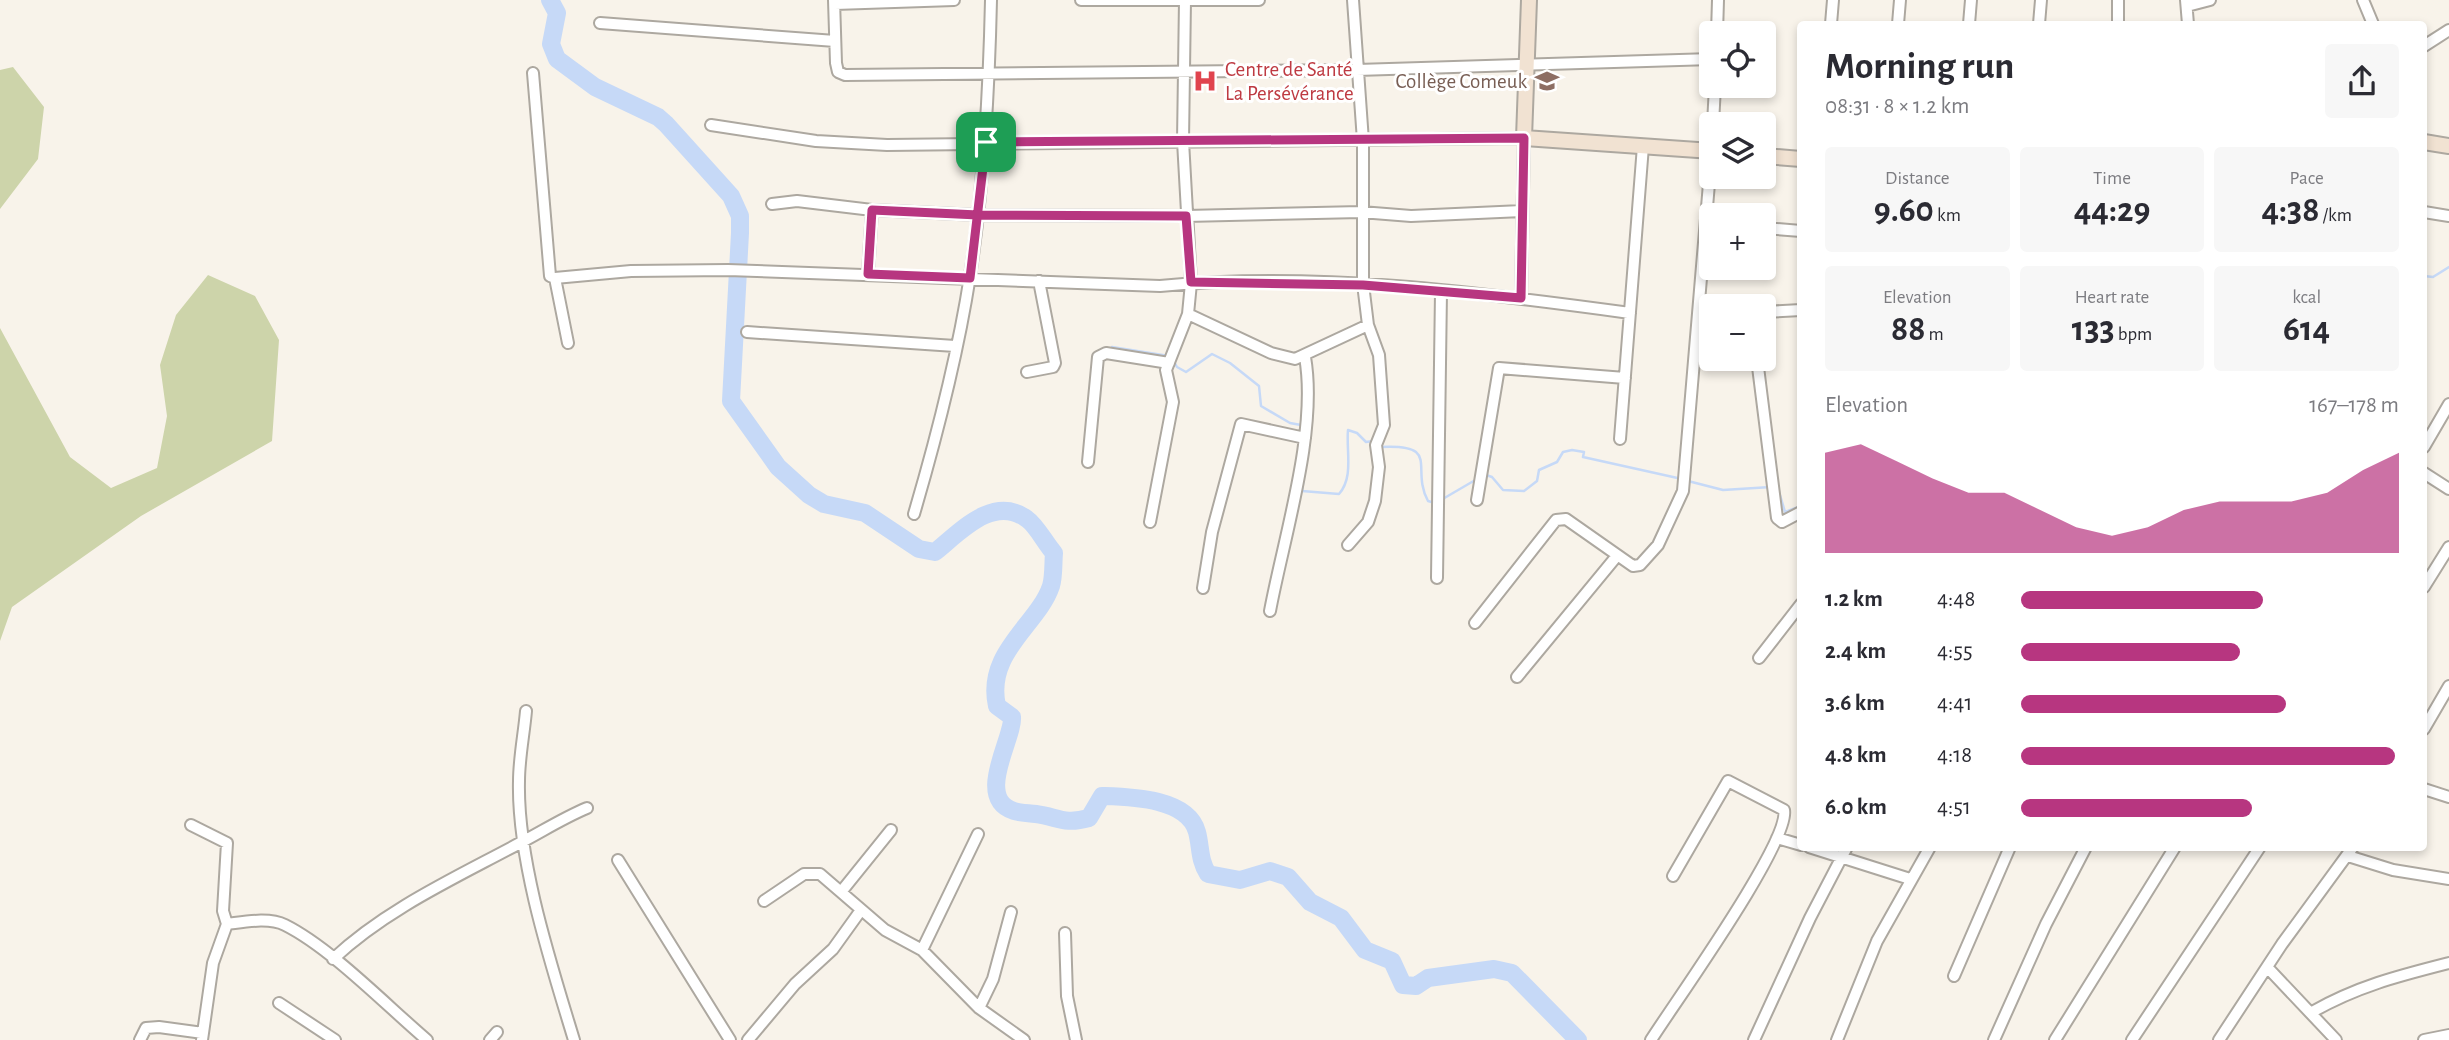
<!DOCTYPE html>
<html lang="en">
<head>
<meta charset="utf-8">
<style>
	:root { --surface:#fff; --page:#f7f7f7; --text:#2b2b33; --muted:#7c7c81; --accent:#b73680 }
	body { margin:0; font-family:"Alegreya Sans",sans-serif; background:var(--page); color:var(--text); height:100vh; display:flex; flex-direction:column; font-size:26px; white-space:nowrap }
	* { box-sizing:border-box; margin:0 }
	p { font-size:23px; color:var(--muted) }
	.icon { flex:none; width:38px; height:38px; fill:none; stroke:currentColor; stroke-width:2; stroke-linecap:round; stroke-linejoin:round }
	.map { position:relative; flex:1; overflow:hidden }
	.side { position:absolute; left:1797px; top:21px; width:630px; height:830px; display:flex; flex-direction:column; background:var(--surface); border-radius:7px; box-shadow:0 4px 10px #0003 }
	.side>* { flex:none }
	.buttons { position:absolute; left:1699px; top:21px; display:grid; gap:14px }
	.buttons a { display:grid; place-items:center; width:77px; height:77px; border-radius:7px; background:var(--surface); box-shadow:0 4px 10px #0003; font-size:35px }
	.pin { position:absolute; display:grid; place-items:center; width:60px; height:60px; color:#fff; margin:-30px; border-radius:14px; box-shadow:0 4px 10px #0006 }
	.round { display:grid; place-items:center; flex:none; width:74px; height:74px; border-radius:7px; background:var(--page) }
	.headline { display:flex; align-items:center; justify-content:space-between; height:119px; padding:0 28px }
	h1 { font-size:38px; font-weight:700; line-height:52px }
	.figures { display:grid; grid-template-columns:repeat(3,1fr); gap:10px; height:119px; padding:7px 28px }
	.figures div { display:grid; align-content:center; border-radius:7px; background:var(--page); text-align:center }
	.figures b { font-size:35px; font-weight:700 }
	.figures small { font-size:19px; font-weight:400 }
	.figures p { font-size:19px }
	.chart { height:196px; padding:14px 28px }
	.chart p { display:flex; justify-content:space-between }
	.chart svg { width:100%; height:126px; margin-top:7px; fill:var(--accent); opacity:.7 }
	ul { padding:0 28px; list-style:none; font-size:23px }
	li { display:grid; grid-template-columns:112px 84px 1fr; align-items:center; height:52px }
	li i { height:18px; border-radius:9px; background:var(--accent) }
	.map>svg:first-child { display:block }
</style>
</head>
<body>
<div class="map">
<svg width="2449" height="1040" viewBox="0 0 2449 1040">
	<rect width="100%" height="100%" fill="#f8f3ea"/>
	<path fill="#cdd4aa" d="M13 67 44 107 38 159 0 209V70Z
		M208 275 255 296 279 340 272 441 141 516 12 607 0 641V328L70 457 111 488 157 468 167 416 160 365 176 315Z"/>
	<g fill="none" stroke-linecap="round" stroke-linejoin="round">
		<path stroke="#c6d9f7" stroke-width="2.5" d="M2424 276 2433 277 2449 267
			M1112 347 1169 356
			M1173 360 1177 367 1186 372 1212 354 1230 363 1259 386 1261 406 1290 423 1301 425
			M1309 436 1302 491 1339 494C1354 477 1346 451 1348 430L1357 433 1366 442 1373 441
			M1381 447C1442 444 1410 468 1428 501L1435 503
			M1486 475 1492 477 1503 490 1524 491 1537 481 1539 470 1557 462 1563 452 1572 450 1584 452 1583 457 1682 479
			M1688 481 1723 490 1771 487
			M1777 485 1785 512 1801 506
			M1441 500 1477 479"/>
		<path stroke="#c6d9f7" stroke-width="18" d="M550 0 557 13 551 44 557 59 595 87 658 117 666 124 731 196 740 216V233L731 401 778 467 809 495 824 504 865 513 919 549 935 552C959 533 993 494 1027 519 1037 526 1045 543 1054 553 1053 564 1054 576 1051 586 1038 625 985 652 997 706L1012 717C1014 738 974 798 1014 811 1020 813 1029 813 1036 814 1058 817 1064 825 1089 818L1102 796C1131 797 1188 798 1197 832 1201 847 1199 860 1208 874L1240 880 1270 871 1288 877 1310 902 1341 918 1365 950 1392 961 1403 985 1416 986 1428 978 1494 969 1512 973 1578 1040"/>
		<g stroke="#ada8a0" stroke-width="14">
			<path id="street" d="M834 0 836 63 838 72 845 75 1357 70 1712 59
				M1081 0H1259
				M2118 0V24
				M2186 0 2188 24
				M2363 0 2373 24
				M835 4 954 0
				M2187 6 2210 0
				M600 23 835 41
				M1831 24 1833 0
				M1898 24 1900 0
				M1969 24 1971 0
				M2039 24 2041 0
				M1717 33 1718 0
				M2424 46 2449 30
				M533 73 550 276 555 278 568 343
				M1713 124 1715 86
				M711 125 816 141 887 145 1524 138 1521 298
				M772 204 797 201 872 210 978 215 1186 216 1361 212 1411 216 1522 211
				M2424 212 2449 216
				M1764 228 1801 231
				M868 274 872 210
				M555 278 631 271 728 270 1160 286C1316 271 1476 292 1630 313
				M1764 312 1801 310
				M1188 314 1271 353 1295 359 1368 325
				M747 332 955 346
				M1757 359 1777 518 1782 522 1801 512
				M1027 372 1053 367 1055 363 1039 281
				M1620 439 1643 146
				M2424 447 2449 404
				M1088 462 1098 357 1106 353 1169 363
				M2424 473 2449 489
				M1477 500 1499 368 1625 378
				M914 514C936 439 958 353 970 276 984 184 989 92 991 0
				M1150 522 1173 402 1166 370 1188 314 1191 283 1183 141 1185 0
				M1348 545 1368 522 1375 501 1379 467 1376 445 1384 425 1379 355 1368 325 1363 284V141L1353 0
				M1437 578 1441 292
				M2424 587 2449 547
				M1203 588 1212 532 1241 424 1305 438
				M1270 611C1284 536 1318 431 1305 357
				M1475 623 1556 520 1566 519 1633 566 1640 565 1658 545 1683 491 1712 148
				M1759 658 1801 604
				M1517 677 1616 557
				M526 711C524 734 519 758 519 781 517 860 551 964 574 1040
				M2424 729 2449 686
				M2424 789 2449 797
				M191 825 227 843 223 911 227 924 213 963 202 1040
				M1777 838 1801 845
				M1809 847 1910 879
				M2348 856 2393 870 2449 879
				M618 860 730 1040
				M841 892 891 830
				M764 901 804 874H820L885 930 922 950 979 1008 1024 1040
				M227 924C244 922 269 917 285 925 331 948 387 1006 427 1040
				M1065 933 1067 996 1076 1040
				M922 950 978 834
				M333 959C386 909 457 877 520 843 543 831 563 818 587 808
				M2267 967 2336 1040
				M1954 976 2010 847
				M279 1003 335 1040
				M979 1008 993 979 1011 912
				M2312 1012C2358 986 2398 976 2449 963
				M140 1040 146 1028 159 1027 203 1033
				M490 1040 497 1032
				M748 1040 795 984 833 949 861 910
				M1651 1040C1673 1005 1791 841 1784 810L1728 781 1673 876
				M1754 1040 1810 918 1847 847
				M1837 1040 1877 941 1930 847
				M1994 1040 2046 924 2086 847
				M2055 1040 2175 847
				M2132 1040 2260 847
				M2219 1040 2282 944 2353 847
				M2424 1040 2449 1035"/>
		</g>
		<g stroke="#ada8a0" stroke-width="18">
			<path id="secondary" d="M1529 0 1524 138 1712 151
				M2424 142 2449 146
				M1764 156 1801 159"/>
		</g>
		<use href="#street" stroke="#fff" stroke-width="10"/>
		<use href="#secondary" stroke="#f1e2d2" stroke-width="14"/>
	</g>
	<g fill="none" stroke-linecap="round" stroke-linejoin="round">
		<g stroke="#fff" stroke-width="14">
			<path id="route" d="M986 142 970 278 868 274 872 210 978 215 1186 216 1191 282 1363 285 1521 298 1524 138 986 142"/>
		</g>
		<use href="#route" stroke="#b73680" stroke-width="9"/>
	</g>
	<defs>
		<g id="hospital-bare" transform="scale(1.89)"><path d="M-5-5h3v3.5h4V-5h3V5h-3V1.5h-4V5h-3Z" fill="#e0444e" stroke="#fff" stroke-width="2.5" paint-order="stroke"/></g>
		<g id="school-bare" transform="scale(1.89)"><path d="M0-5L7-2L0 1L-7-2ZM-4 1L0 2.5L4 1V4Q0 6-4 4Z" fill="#8d6e63" stroke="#fff" stroke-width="2.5" paint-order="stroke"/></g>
	</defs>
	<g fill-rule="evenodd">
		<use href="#hospital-bare" x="1205" y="81"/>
		<use href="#school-bare" x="1547" y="81"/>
	</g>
	<g text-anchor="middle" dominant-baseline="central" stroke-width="6" stroke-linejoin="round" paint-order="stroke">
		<g font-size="21" fill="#be3a42" stroke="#fff" text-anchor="start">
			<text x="1225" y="69">Centre de Santé<tspan x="1225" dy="24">La Persévérance</tspan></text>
		</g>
		<g font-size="21" fill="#785e54" stroke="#fff" text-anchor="end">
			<text x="1527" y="81">Collège Comeuk</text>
		</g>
	</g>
</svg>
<div class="buttons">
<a><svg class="icon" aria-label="locate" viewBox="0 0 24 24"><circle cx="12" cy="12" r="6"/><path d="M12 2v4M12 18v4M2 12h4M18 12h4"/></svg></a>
<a><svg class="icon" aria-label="layers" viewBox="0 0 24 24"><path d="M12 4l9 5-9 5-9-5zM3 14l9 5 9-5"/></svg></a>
<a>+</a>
<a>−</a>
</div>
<div class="pin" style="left:986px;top:142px;background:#1e9e55"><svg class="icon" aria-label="arrive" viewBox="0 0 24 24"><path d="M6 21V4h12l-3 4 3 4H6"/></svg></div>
<section class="side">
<div class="headline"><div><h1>Morning run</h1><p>08:31 · 8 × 1.2 km</p></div><a class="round"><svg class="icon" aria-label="share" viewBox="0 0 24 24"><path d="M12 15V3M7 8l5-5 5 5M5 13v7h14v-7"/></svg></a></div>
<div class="figures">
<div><p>Distance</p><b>9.60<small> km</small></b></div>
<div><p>Time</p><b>44:29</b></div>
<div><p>Pace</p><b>4:38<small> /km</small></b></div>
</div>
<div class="figures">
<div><p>Elevation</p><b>88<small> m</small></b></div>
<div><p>Heart rate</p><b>133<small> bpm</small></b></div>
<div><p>kcal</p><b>614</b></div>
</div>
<div class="chart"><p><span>Elevation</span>167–178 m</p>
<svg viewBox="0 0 160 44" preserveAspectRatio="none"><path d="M0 44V9L10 6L20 12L30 18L40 23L50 23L60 29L70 35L80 38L90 35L100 29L110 26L120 26L130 26L140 23L150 15L160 9V44z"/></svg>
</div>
<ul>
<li><b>1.2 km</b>4:48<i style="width:64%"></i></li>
<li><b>2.4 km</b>4:55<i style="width:58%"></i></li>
<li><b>3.6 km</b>4:41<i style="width:70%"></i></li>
<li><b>4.8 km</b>4:18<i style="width:99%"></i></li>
<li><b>6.0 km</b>4:51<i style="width:61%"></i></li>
</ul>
</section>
</div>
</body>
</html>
